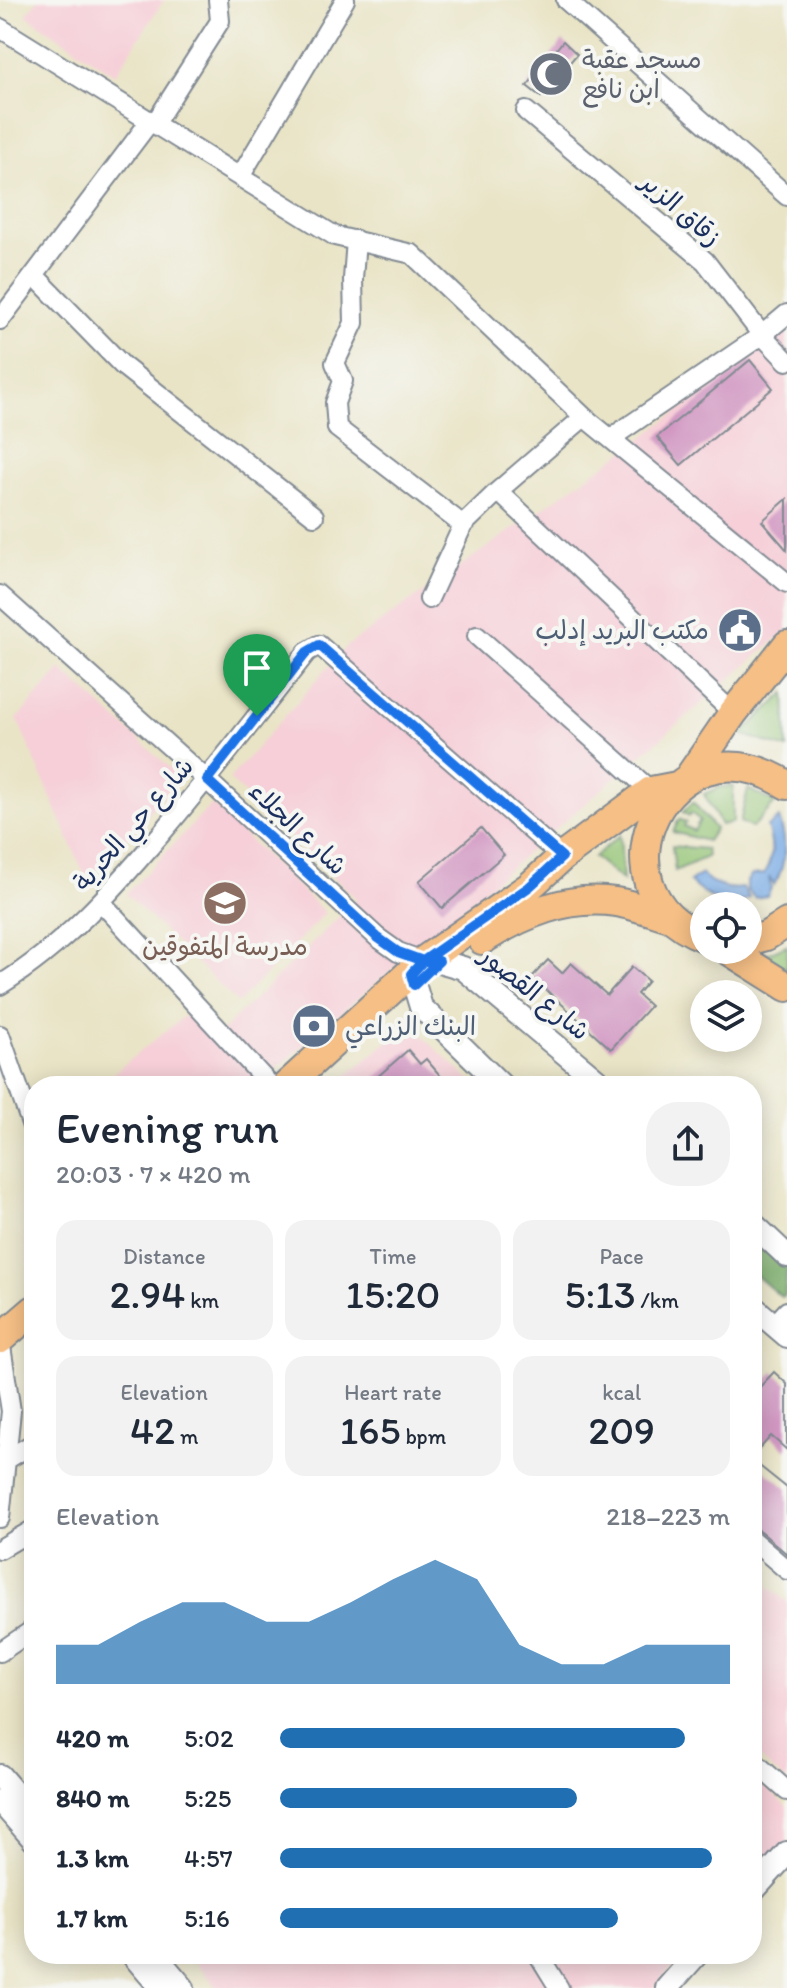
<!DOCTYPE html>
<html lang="en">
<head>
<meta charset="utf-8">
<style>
	:root { --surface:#fff; --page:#f2f2f3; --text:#1f2937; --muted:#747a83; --accent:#1f6fb2 }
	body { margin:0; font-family:Itim,"Playpen Sans Arabic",sans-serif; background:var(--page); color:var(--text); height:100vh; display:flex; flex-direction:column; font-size:30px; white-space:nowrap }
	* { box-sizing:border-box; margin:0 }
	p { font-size:26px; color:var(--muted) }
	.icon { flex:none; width:44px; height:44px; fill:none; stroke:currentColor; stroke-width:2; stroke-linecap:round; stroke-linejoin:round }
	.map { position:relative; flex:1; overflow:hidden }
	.drawer { position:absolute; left:24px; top:1076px; width:738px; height:888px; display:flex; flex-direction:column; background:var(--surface); border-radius:32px; box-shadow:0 4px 20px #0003 }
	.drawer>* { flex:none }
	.tools { position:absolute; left:690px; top:892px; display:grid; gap:16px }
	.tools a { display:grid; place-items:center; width:72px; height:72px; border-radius:50%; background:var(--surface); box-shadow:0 4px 20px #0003; font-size:40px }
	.pin { position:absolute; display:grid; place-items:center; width:68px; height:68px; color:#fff; margin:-82px -34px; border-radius:50% 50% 50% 0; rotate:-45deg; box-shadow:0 0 8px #0007 }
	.pin .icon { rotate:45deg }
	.round { display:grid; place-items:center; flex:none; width:84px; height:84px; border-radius:32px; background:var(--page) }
	.headline { display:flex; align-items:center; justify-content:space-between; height:136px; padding:0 32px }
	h1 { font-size:44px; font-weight:600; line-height:60px }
	.figures { display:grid; grid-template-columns:repeat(3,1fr); gap:12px; height:136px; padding:8px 32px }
	.figures div { display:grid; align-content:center; border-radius:20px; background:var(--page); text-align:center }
	.figures b { font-size:40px; font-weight:600 }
	.figures small { font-size:22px; font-weight:400 }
	.figures p { font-size:22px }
	.chart { height:224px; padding:16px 32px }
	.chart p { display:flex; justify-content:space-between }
	.chart svg { width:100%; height:144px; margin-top:8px; fill:var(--accent); opacity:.7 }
	ul { padding:0 32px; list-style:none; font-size:26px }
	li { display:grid; grid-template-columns:128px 96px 1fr; align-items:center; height:60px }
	li i { height:20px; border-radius:10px; background:var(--accent) }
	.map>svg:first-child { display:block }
</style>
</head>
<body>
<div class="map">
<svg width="787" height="1988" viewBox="0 0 787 1988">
	<rect width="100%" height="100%" fill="#f6f6f2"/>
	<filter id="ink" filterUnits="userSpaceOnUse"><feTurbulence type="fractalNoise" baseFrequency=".0125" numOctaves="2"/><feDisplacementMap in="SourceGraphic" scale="16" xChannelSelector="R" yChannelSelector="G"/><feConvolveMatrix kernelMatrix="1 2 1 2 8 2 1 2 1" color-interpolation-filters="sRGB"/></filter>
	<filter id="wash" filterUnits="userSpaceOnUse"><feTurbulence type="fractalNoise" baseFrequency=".006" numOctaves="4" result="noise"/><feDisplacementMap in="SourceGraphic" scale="32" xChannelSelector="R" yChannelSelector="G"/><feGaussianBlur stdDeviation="1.8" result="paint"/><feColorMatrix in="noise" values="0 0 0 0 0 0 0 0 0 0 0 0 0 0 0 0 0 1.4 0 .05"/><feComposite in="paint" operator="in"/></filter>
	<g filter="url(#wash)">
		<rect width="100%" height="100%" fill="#e9e4c6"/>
		<path fill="#f6cfd8" d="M38 0H164L115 75 26 15Z
			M787 330V630L256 1086H119L111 1075 187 1014 212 1041 357 899 229 779 347 646 634 444Z
			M61 669 180 777 87 881 17 719Z
			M212 804 325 913 238 1003 126 894Z
			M409 1024 476 1086H334Z
			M752 1572 787 1602V1782L752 1751Z
			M752 1775 787 1807V1841L752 1879Z
			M188 1954H684L653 1988H218Z"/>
		<path fill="#92c272" stroke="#567868" stroke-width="2" d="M785 693 787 749 741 734Z
			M733 786V822L721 825 704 794 720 787Z
			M748 789 775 803 752 828 740 822Z
			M693 802 715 829 707 841 673 832 679 819 686 822 684 826 694 831 700 820 691 813 689 816 683 812Z
			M620 835 623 881 594 857Z
			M672 846 706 849 707 857 675 871Z
			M787 945V975L756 958Z"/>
		<path fill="#75a864" stroke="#486c61" stroke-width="2" d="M752 1235 787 1265 785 1296 781 1297 752 1272Z"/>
		<path fill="#79abe5" stroke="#4a6da2" stroke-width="2" d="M779 818C787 841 787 864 774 885L769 877 771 888 767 896 755 898 747 890V881L752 875 764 874C774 858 773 844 767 827Z
			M701 874C713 885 727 891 743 888L749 898C729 911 704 896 690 882Z"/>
		<g id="blocks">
			<path fill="#d298c3" d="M563 41 577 54 560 74 570 85 561 93 552 84 541 97 527 86Z
				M750 360 773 388 681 465 657 437Z
				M787 499V550L762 521Z
				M481 828 504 855 442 908 419 881Z
				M548 960 562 973 571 963 607 995 632 967 648 981 637 994 650 1006 611 1049 532 977Z
				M408 1050 420 1064 426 1059 444 1080 438 1086H367Z
				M774 1372 787 1384V1450L771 1436 752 1457V1395Z
				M752 1460 787 1488V1554L760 1531 752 1528Z"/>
		</g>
	</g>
	<g filter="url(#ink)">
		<use href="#blocks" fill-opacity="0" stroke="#828a92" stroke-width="2"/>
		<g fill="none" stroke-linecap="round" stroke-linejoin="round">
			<g stroke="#828a92" stroke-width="22">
				<path id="minor" d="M566 0 787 196
					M0 28 335 236 412 254 584 417 787 583
					M526 111 705 261 762 335 787 361
					M155 123 220 21 218 0
					M240 177 345 0
					M356 240 353 279 354 323 335 363 343 381 335 403 337 428 463 525
					M35 276 123 366 314 516
					M0 320 151 120
					M611 438 762 335 787 314
					M498 491 733 713
					M0 595 207 780 377 937 398 952 423 961
					M429 599 463 525 498 491 584 417
					M477 636 651 791
					M102 903 271 1086
					M0 985C64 946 113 890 161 834 211 775 259 713 307 652L319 645 562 857
					M0 1035 34 1132
					M775 1324 787 1311
					M0 1340 11 1411 0 1518
					M6 1460 34 1443
					M752 1540 787 1570
					M0 1549 34 1529
					M0 1652 34 1629
					M752 1760 787 1791
					M538 1954 559 1988"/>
			</g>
			<g stroke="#828a92" stroke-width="26">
				<path id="tertiary" d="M423 961H439L463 968 604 1086
					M411 974 421 1007 502 1086
					M752 1223 787 1256
					M752 1306 787 1336
					M0 1776 34 1816
					M0 1801 34 1840
					M752 1892 787 1853
					M132 1954 161 1988
					M154 1954 183 1988
					M667 1988 697 1954"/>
			</g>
			<g stroke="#828a92" stroke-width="32">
				<path id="primary" d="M689 777 733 713 787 645
					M704 937C583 891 667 709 787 785
					M482 940C523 914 567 895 616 902 634 905 653 912 670 917
					M748 941 766 936 787 923
					M728 950 787 987
					M286 1086 423 961 529 887 562 857 651 791 677 786
					M0 1339 34 1310"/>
			</g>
			<use href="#minor" stroke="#fff" stroke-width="18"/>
			<use href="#tertiary" stroke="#fff" stroke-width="22"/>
			<use href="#primary" stroke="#f5bf86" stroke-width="28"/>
		</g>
	</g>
	<g fill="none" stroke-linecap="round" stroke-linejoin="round" filter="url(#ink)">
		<g stroke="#fff" stroke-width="16">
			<path id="route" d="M257 716 207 780 377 937 398 952 423 961 411 974 414 985 439 961H423L529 887 562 857 319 645 307 652 257 716"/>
		</g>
		<use href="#route" stroke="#1a73e8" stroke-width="10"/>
	</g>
	<defs>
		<g id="mosque-disc" transform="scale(2.3)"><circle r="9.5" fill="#6b7280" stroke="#f6f6f2"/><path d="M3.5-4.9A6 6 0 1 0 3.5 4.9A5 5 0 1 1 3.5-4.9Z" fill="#fff"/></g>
		<g id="civic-disc" transform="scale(2.3)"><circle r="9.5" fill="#5c6f8a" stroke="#f6f6f2"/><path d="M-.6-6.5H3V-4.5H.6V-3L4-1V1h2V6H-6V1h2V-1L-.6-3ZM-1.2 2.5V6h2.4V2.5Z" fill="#fff"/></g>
		<g id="school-disc" transform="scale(2.3)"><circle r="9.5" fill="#8d6e63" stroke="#f6f6f2"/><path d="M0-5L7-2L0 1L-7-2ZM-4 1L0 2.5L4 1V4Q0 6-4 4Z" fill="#fff"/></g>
		<g id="bank-disc" transform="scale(2.3)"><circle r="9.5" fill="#5c6f8a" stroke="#f6f6f2"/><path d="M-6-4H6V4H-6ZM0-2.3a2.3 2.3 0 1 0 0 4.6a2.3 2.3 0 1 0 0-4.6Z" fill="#fff"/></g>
	</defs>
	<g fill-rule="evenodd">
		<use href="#mosque-disc" x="551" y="74"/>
		<use href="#civic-disc" x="740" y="630"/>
		<use href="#school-disc" x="225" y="903"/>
		<use href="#bank-disc" x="314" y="1026"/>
	</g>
	<g text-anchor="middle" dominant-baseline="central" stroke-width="8" stroke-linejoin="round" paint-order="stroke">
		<g font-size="26" fill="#5b616d" stroke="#f6f6f2" text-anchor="start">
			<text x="582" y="59">مسجد عقبة<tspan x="582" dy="30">ابن نافع</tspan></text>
		</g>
		<g font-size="26" fill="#1b2f5e" stroke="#f6f6f2">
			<text transform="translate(681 209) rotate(41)">زقاق الزير</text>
			<text transform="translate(133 824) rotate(-49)">شارع حي الحرية</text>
			<text transform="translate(298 828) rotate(43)">شارع الجلاء</text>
			<text transform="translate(535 993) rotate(39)">شارع القصور</text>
		</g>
		<g font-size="26" fill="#4e5e75" stroke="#f6f6f2" text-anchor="end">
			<text x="709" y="630">مكتب البريد إدلب</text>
			<text x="345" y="1026" text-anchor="start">البنك الزراعي</text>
		</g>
		<g font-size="26" fill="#785e54" stroke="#f6f6f2">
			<text x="225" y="946">مدرسة المتفوقين</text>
		</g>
	</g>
</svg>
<div class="tools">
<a><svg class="icon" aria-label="locate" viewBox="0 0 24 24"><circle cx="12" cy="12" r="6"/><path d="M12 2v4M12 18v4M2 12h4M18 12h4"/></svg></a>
<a><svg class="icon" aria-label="layers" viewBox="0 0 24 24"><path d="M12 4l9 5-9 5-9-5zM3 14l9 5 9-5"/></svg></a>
</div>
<div class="pin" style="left:257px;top:716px;background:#1e9e55"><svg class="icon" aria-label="arrive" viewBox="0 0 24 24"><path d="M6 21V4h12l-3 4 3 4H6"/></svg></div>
<section class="drawer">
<div class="headline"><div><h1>Evening run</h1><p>20:03 · 7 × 420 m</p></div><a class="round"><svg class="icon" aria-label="share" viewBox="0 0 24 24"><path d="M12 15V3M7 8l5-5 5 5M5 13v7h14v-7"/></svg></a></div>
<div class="figures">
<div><p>Distance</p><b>2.94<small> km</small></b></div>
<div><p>Time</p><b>15:20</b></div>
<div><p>Pace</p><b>5:13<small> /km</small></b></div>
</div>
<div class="figures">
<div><p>Elevation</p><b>42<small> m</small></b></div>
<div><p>Heart rate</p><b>165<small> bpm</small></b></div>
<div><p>kcal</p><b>209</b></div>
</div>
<div class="chart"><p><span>Elevation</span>218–223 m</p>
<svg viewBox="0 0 160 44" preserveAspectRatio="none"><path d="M0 44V32L10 32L20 25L30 19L40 19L50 25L60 25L70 19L80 12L90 6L100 12L110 32L120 38L130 38L140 32L150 32L160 32V44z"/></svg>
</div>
<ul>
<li><b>420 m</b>5:02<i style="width:90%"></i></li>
<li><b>840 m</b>5:25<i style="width:66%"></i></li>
<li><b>1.3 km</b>4:57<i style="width:96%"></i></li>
<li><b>1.7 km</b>5:16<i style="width:75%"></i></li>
</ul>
</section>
</div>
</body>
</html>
